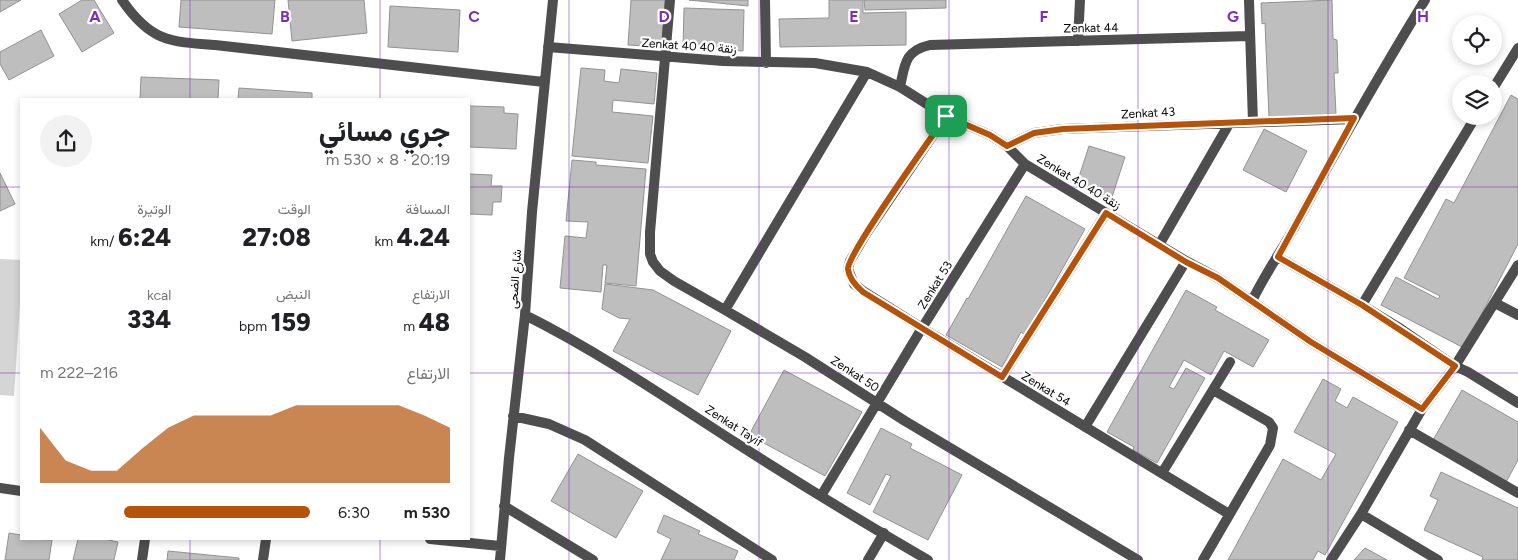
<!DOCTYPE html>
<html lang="ar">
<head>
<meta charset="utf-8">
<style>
	:root { --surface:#fff; --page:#f2f2f2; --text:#202124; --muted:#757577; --accent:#b45309 }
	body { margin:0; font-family:Figtree,Vazirmatn,sans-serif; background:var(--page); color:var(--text); direction:rtl; height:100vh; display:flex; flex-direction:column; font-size:19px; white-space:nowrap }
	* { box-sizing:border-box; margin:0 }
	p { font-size:16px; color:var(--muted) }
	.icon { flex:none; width:28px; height:28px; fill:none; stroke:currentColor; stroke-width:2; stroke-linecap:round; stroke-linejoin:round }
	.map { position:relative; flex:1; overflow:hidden; direction:ltr }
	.panel { position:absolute; left:20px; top:98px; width:450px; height:442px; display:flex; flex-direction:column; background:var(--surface); border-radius:0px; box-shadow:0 2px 8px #0003; direction:rtl }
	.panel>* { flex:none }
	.tools { position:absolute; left:1452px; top:15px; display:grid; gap:10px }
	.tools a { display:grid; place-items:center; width:50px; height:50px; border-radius:50%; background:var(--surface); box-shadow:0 2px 8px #0003; font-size:25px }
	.pin { position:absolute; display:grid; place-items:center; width:42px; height:42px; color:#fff; margin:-21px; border-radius:10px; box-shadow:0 2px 8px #0006 }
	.round { display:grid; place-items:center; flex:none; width:52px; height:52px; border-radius:26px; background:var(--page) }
	.summary { display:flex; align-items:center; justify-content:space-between; height:85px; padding:0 20px }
	h1 { font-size:28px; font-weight:800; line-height:38px }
	.figures { display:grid; grid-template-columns:repeat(3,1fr); gap:8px; height:85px; padding:5px 20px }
	.figures div { display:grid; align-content:center }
	.figures b { font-size:25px; font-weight:800 }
	.figures small { font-size:14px; font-weight:400 }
	.figures p { font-size:14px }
	.chart { height:140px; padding:10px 20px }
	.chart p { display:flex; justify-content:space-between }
	.chart svg { width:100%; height:90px; margin-top:5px; fill:var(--accent); opacity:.7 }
	ul { padding:0 20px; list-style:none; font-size:16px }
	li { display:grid; grid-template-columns:80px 60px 1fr; align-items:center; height:38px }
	li i { height:12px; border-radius:6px; background:var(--accent) }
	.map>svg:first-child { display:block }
</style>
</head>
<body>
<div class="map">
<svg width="1518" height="560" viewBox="0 0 1518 560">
	<rect width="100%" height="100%" fill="#fff"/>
	<path fill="#d5d5d5" d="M0 259 21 260V289L14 396 0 395Z"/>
	<path fill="#bebebe" stroke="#929292" d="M0 0H21L0 12Z
		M82 0H94L114 33 82 52 59 14Z
		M181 0H275L272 34 179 27Z
		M288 0H364L367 33 292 41Z
		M631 0H665L662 47 628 45Z
		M689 0H748V6Z
		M829 0H863V13L906 12V45L780 47 779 19 829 18Z
		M864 0H946V8L865 10Z
		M1332 0 1333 39 1337 40 1338 73H1334L1336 114 1269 117 1265 23 1262 24 1261 3Z
		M390 6 460 10 458 52 388 47Z
		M684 8 744 10 743 51 683 48Z
		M41 30 54 56 9 80 0 64V52Z
		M581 68 605 70 604 81 619 83 621 69 657 73 654 104 613 100 612 112 653 116 648 163 572 156Z
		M141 77 219 80 218 99H140Z
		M239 88 312 93V99H238Z
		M1511 95 1518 99V244L1464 348 1381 305 1396 277 1438 299 1440 296 1404 278 1446 199 1454 203Z
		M469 106 504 107V113L518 114 516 149 469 147Z
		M1264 129 1307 151 1286 192 1243 170Z
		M1089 146 1125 157 1112 197 1076 186Z
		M572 160 596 162V165L646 169 636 286 605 283 607 265H603L601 292 560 288 565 236 586 238 588 222 566 221Z
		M0 173 15 204 0 211Z
		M469 174 492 175 491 186H502L501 202H493L492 215 469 214Z
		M1026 196 1085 229 1025 335 1021 332 1002 367 946 335 967 298 968 299Z
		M605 284 653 290 731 331 698 395 613 351 630 319 619 318 602 309Z
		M1186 290 1217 307 1215 310 1269 340 1253 367 1224 351 1211 375 1184 360 1169 387 1174 389 1186 368 1205 378 1157 463 1133 450 1134 447 1107 432Z
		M784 370 862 412 825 476 749 435Z
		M1323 379 1341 389 1335 401 1347 408 1353 397 1398 422 1325 555 1318 551 1313 560H1228L1283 459 1321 480 1336 454 1294 432Z
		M1462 390 1518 422V460L1505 484 1433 440Z
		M881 428 912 444 910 448 962 475 928 540 873 512 891 476 886 474 870 505 847 493Z
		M578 454 643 491 616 538 551 501Z
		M1441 472 1518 508V560H1482L1483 557 1424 530 1438 500 1430 496Z
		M664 515 700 531 698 534 738 551 734 560H661L671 539 657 532Z
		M9 533 21 535V539L52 540 49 560H5Z
		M78 539H104L118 542 114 560H73Z
		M1365 548 1387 560H1354Z
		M168 551 239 558V560H167Z"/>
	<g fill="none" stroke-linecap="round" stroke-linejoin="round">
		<path stroke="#4e4e4e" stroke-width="10" d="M122 0C150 41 169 42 215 45L544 82
			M670 0 650 232V254L653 262 660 271 674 281 725 310 805 357 905 421 1138 560
			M765 0 766 63
			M1249 0 1253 122
			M1078 41 1080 0
			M548 47 723 61 815 63 867 72 900 87 946 116 990 135 1007 146 1025 164 1186 261 1218 278 1311 342 1422 409
			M900 87C905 65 904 51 930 45L1249 36
			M1494 87 1518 48
			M946 116 866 234 850 261 848 269 854 284 863 291 922 328 1229 514
			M1007 146 1034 133 1063 129 1354 119
			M1159 245 1229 124
			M1278 257 1362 305 1401 329 1455 366 1468 372 1518 403
			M1252 301C1264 276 1280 253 1294 228 1336 151 1379 75 1425 0
			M1495 303 1518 315
			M1362 305 1476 116
			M725 310 867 72
			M525 315C597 351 665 397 733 441 797 482 862 522 928 560
			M1002 377 1106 213
			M513 416 549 424 585 440 772 560
			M1085 427 1186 261
			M1409 430 1518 493
			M1162 473 1230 362
			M0 488 21 491
			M821 496 922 328 1025 164
			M504 506 593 560
			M1361 514 1438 560
			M430 539 500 546
			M142 560 145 539
			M263 560 266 539
			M500 560 509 458 525 315 532 212 553 0
			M868 560 884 533
			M1203 560 1270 445 1273 428 1269 422 1213 390
			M1331 560 1361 514 1422 409 1455 366 1518 265"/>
	</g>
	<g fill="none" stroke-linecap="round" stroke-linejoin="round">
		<g stroke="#fff" stroke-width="10">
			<path id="route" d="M946 116 990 135 1007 146 1034 133 1063 129 1354 118 1278 257 1362 305 1455 366 1422 409 1311 342 1218 278 1186 262 1106 213 1002 377 863 292C856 286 849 279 848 269 847 254 932 137 946 116Z"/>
		</g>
		<use href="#route" stroke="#b45309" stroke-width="6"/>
	</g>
	<path fill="none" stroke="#7b2cbf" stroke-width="1" stroke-opacity="0.55" d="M190 0V99M380 0V99M569 0V560M759 0V560M949 0V560M1138 0V560M1328 0V560M0 187H21M469 187H1518M0 373H21M469 373H1518M190 539V560M380 539V560"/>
	<g text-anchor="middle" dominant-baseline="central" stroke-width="4.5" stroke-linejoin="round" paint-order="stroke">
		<g font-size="12" fill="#000" stroke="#fff">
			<text transform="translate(1091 28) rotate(-1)">Zenkat 44</text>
			<text transform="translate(689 46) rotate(4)">Zenkat 40 زنقة 40</text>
			<text transform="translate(1148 113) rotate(-3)">Zenkat 43</text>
			<text transform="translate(1079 182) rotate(31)">Zenkat 40 زنقة 40</text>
			<text transform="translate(515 279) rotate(-86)">شارع الضحى</text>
			<text transform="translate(935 285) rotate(-58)">Zenkat 53</text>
			<text transform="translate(855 374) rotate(33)">Zenkat 50</text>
			<text transform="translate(1046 389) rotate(31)">Zenkat 54</text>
			<text transform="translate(734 426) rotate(33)">Zenkat Tayif</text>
		</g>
	</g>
	<g font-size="16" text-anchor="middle" font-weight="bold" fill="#7b2cbf" stroke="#fff" stroke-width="4.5" stroke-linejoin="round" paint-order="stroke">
		<text x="95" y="22">A</text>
		<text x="285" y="22">B</text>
		<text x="474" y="22">C</text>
		<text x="664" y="22">D</text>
		<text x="854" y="22">E</text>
		<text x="1044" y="22">F</text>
		<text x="1233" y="22">G</text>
		<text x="1423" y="22">H</text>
	</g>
</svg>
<div class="tools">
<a><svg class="icon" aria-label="locate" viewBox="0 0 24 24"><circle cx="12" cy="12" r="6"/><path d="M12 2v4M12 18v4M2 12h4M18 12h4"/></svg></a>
<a><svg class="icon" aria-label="layers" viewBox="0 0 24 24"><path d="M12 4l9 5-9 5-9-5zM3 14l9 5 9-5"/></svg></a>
</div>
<div class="pin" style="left:946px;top:116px;background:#1e9e55"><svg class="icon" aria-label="arrive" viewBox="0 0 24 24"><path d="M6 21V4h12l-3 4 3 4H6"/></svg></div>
<section class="panel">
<div class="summary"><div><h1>جري مسائي</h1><p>20:19 · 8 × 530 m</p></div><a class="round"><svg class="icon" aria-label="share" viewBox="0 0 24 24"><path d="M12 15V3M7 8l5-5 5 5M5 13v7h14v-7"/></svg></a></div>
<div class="figures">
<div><p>المسافة</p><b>4.24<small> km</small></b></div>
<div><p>الوقت</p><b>27:08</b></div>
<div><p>الوتيرة</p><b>6:24<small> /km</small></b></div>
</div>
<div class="figures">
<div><p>الارتفاع</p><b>48<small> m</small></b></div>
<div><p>النبض</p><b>159<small> bpm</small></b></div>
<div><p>kcal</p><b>334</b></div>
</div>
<div class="chart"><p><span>الارتفاع</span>216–222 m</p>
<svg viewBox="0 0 160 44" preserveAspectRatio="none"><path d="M0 44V17L10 33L20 38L30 38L40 27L50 17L60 11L70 11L80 11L90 11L100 6L110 6L120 6L130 6L140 6L150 11L160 17V44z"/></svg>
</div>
<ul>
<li><b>530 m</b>6:30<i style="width:69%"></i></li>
</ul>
</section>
</div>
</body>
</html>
